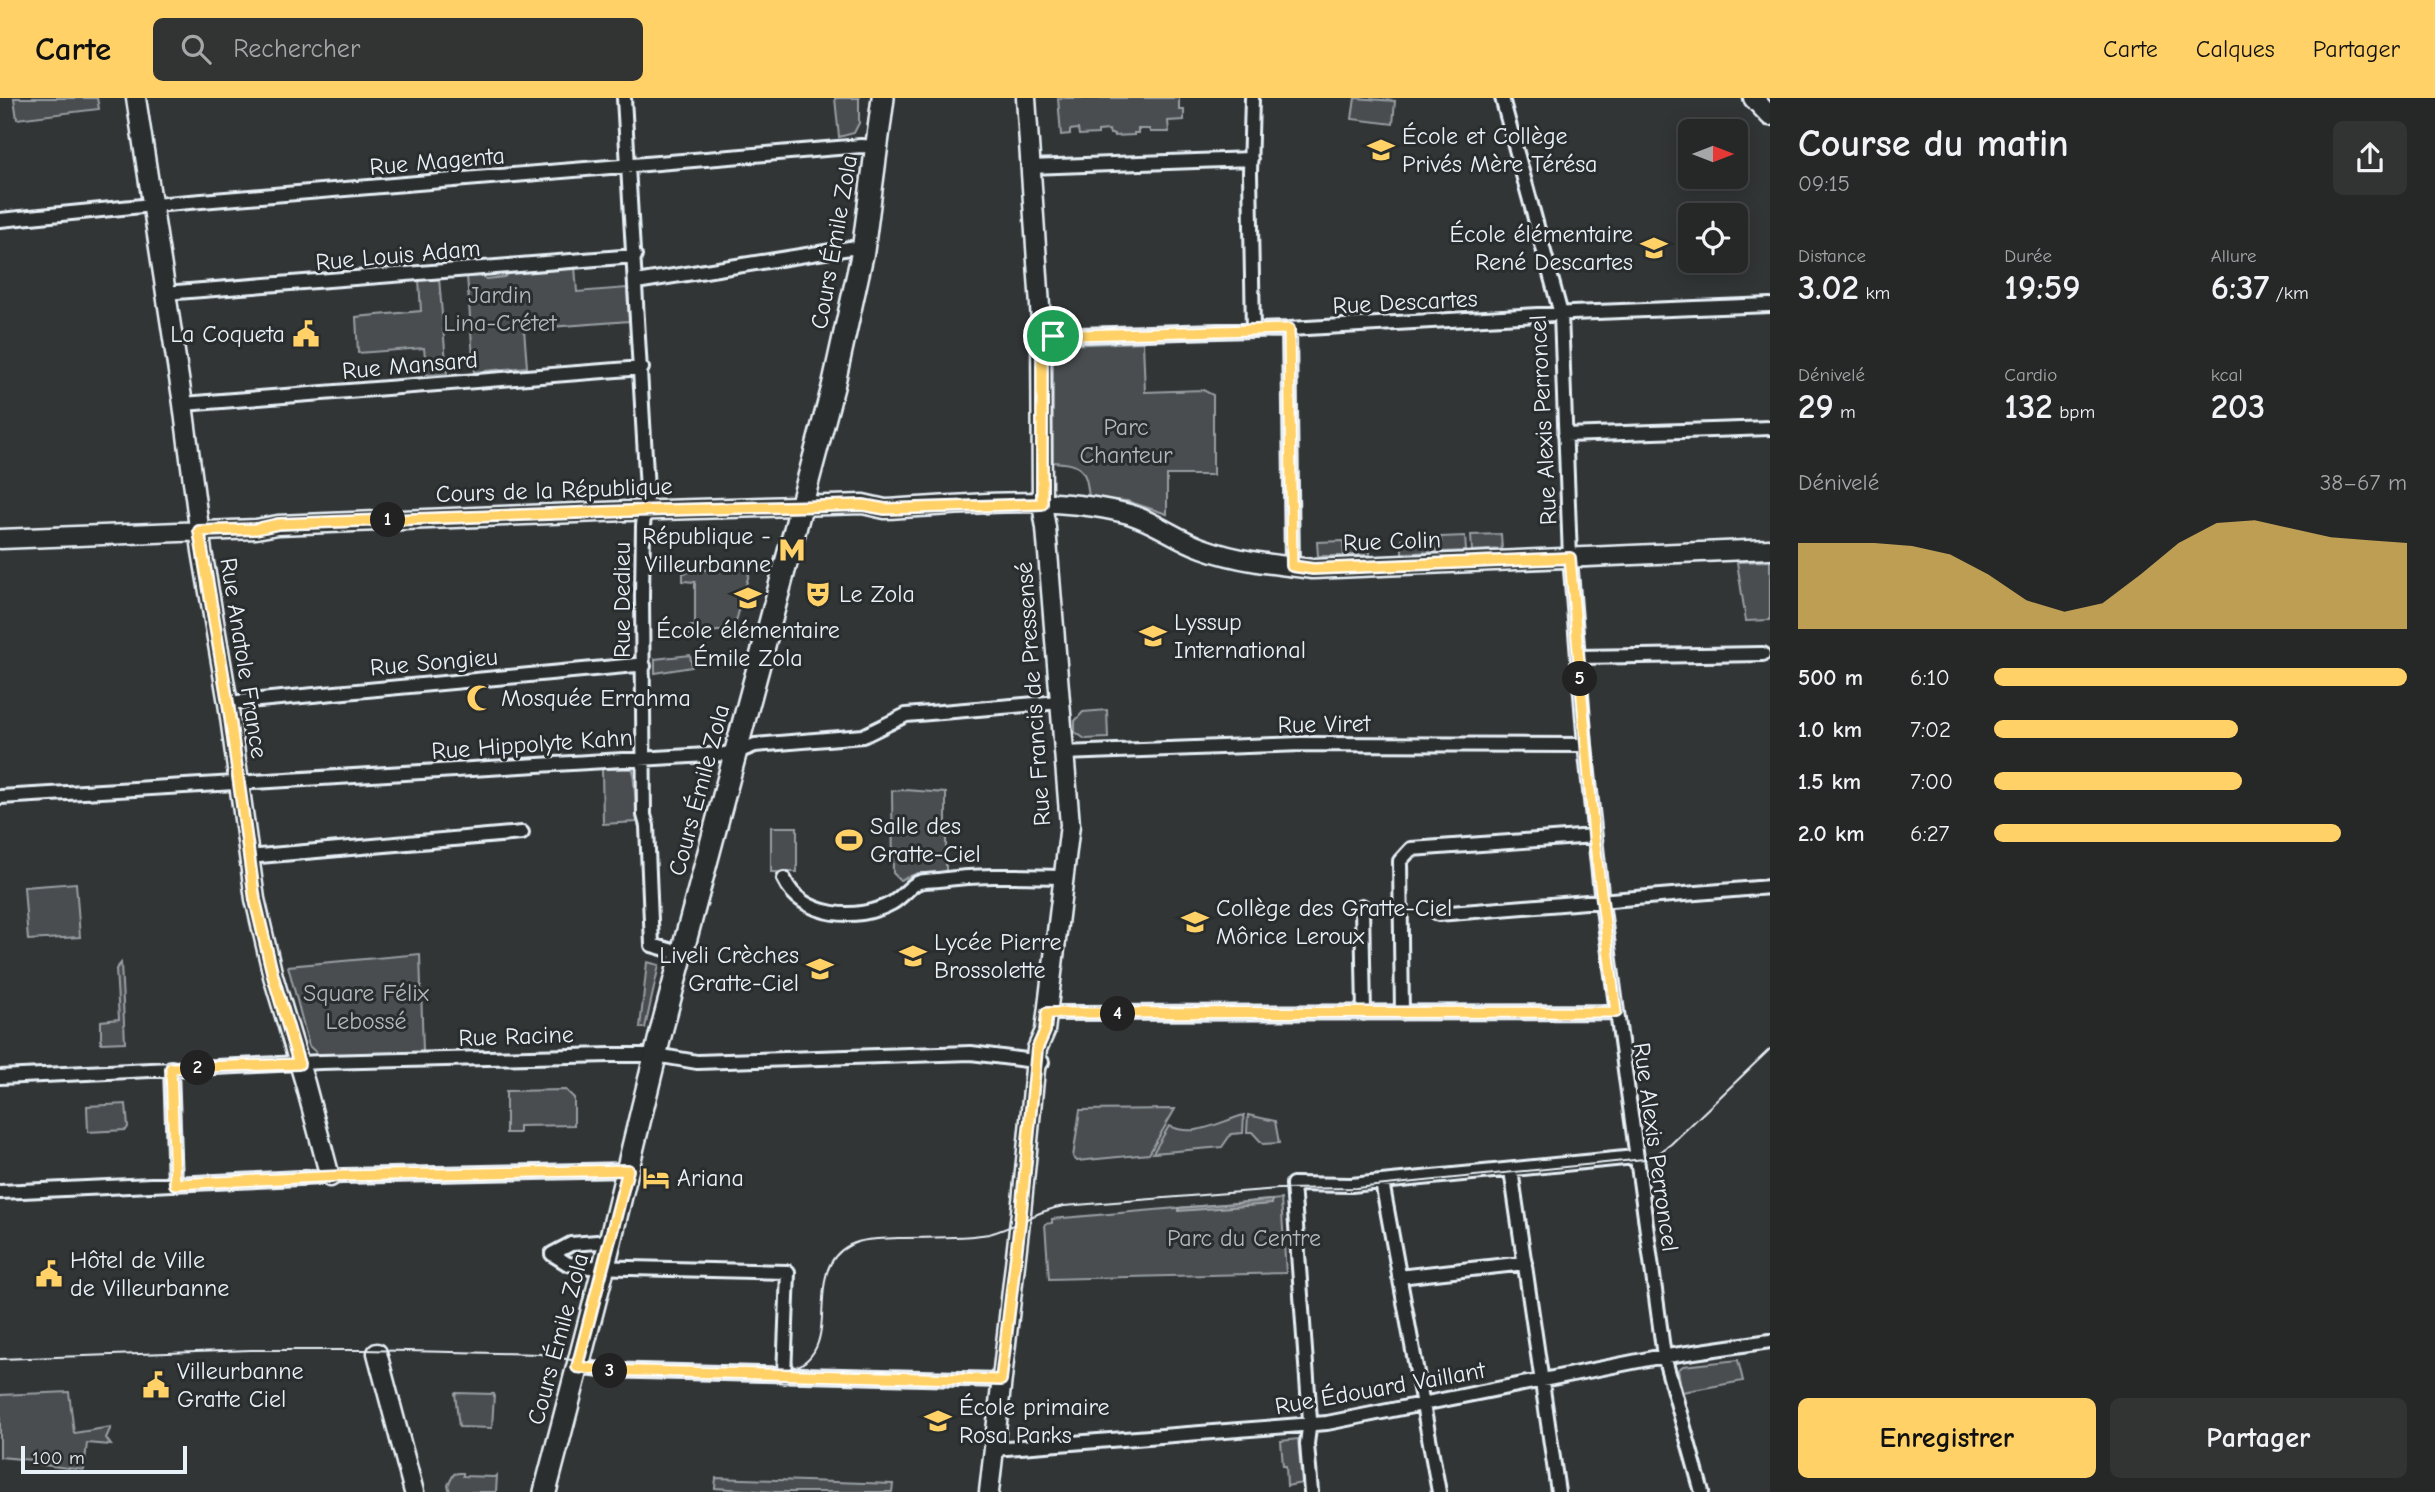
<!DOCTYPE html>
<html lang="fr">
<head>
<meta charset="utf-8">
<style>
	:root { --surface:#262828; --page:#323434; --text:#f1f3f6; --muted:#a4a6a8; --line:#424445; --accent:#ffd166 }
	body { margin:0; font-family:"Comic Neue",sans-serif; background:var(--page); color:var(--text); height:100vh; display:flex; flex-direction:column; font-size:26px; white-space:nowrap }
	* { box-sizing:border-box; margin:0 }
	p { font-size:23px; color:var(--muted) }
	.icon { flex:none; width:38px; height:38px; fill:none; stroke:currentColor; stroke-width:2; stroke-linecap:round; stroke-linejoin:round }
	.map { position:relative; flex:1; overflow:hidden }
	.drawer { display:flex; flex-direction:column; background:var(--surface); width:665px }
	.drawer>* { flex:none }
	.needle { width:46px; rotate:90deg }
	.controls { position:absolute; left:1678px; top:21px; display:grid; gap:14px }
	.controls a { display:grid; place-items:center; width:70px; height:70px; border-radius:10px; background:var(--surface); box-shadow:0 4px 18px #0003,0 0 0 2px var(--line); font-size:35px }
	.scale { position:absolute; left:21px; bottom:18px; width:166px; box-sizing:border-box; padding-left:7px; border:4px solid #e8f1f8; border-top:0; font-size:19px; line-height:24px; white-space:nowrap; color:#e8f1f8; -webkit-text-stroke:5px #2a2d2e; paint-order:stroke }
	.pin { position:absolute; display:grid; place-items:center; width:60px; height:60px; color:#fff; margin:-30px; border:4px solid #fff; border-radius:50%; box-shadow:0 2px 7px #0007 }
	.km { position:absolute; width:35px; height:35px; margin:-18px; border-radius:50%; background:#222; color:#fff; font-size:19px; line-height:35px; text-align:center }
	.round { display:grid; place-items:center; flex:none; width:74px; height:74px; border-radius:10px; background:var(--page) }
	.summary { display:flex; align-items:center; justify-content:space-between; height:119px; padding:0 28px }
	h1 { font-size:38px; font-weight:700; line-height:52px }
	.stats { display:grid; grid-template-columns:repeat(3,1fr); gap:10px; height:119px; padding:7px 28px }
	.stats div { display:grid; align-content:center }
	.stats b { font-size:35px; font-weight:700 }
	.stats small { font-size:19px; font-weight:400 }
	.stats p { font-size:19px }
	.chart { height:196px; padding:14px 28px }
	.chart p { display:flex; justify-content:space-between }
	.chart svg { width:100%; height:126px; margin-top:7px; fill:var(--accent); opacity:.7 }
	.action { display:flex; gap:14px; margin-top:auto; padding:14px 28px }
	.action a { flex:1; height:80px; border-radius:10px; background:var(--accent); color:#111; font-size:28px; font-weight:700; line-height:80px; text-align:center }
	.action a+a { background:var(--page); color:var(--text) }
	ul { padding:0 28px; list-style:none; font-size:23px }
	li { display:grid; grid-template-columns:112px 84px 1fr; align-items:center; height:52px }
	li i { height:18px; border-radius:9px; background:var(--accent) }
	header { display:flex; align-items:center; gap:42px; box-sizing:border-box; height:98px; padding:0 35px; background:var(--accent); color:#111 }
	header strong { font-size:33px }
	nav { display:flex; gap:38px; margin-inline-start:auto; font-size:24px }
	.search { width:490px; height:63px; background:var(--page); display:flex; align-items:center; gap:18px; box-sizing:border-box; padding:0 24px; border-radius:10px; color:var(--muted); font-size:26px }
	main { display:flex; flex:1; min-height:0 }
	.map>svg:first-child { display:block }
</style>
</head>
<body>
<header>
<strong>Carte</strong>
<div class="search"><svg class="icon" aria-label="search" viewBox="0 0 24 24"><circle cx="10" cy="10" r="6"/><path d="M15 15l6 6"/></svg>Rechercher</div>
<nav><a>Carte</a><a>Calques</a><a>Partager</a></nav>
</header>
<main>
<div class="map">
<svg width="1770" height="1394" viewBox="0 0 1770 1394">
	<rect width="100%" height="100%" fill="#323536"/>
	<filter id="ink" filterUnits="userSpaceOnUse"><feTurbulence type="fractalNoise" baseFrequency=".0143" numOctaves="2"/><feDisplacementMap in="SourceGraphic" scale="14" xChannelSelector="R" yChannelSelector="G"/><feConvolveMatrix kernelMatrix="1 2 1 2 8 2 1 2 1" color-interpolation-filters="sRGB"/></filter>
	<g filter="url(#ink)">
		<path fill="#494d4f" stroke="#989fa4" stroke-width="2" d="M14 0H97L99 11 17 21Z
			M835 0H859V25L854 35 839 39Z
			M1058 0H1179V12H1184V22L1168 23 1169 34H1150L1149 31H1138V35H1134V37L1114 38V36H1110L1109 32 1098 33V36L1079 37 1078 31 1070 32V36L1061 37Z
			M1355 0 1395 3 1393 26 1352 21Z
			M575 169 577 194 627 190 629 223 524 231 527 269 474 274 467 178 481 177 486 181 504 179 511 174Z
			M439 180 447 276 427 277 424 250 358 255 356 219 421 213 419 182Z
			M1143 244 1145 294 1203 292 1213 297V377H1167V416L1127 403 1089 400C1086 370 1082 366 1053 364V256L1062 247Z
			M1501 436 1502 451 1472 453 1471 437Z
			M1465 438 1466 453 1442 454 1441 439Z
			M1437 440V454L1402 455V441Z
			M1343 443 1344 458H1318L1317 444Z
			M1370 443V457H1348L1347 444Z
			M1770 463V522L1746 523 1737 464Z
			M752 465 734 531 684 537V535H689V528H695V484L683 483V475Z
			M690 557 692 569 655 575V561Z
			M1107 612 1108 640 1085 641 1075 634V623L1083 614Z
			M602 671H633L637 724 603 726Z
			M905 692 946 695V775H918L900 782 893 775 892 693Z
			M771 729H797V774H771Z
			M76 785 80 839 28 842 24 789Z
			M420 856 423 954 319 957 309 948 288 868Z
			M647 864 659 867 645 930H640Z
			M121 865 125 944 101 945V923L119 921 116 871Z
			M566 992 574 1000V1027L519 1028V1035H506V993Z
			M126 1006 128 1029 126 1032 88 1034 87 1008Z
			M1175 1011 1149 1056 1077 1063 1073 1059 1080 1012Z
			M1244 1017 1243 1035 1231 1036 1222 1049 1153 1055 1169 1028C1196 1040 1218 1024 1244 1017Z
			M1248 1017 1275 1023 1279 1045 1263 1046 1252 1034H1247Z
			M1281 1101 1286 1175 1049 1181 1045 1126 1052 1125V1121Z
			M1738 1262 1743 1283 1682 1294 1678 1272 1683 1268Z
			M69 1294 74 1335 111 1329 106 1340 111 1347 87 1345 84 1372 35 1366 32 1362 0 1359V1297Z
			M455 1295 494 1296 492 1330 459 1329Z
			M1298 1341 1302 1385 1287 1388 1286 1368H1283L1281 1343Z
			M459 1375H463V1378L494 1379 497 1377 496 1394H450L448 1387 454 1376Z
			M716 1380 893 1386 892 1394H777L715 1390Z"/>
		<path fill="#6e7376" stroke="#9fa5aa" stroke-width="2" d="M1272 1102V1106L1179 1113V1110Z"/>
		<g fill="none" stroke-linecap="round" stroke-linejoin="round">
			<g stroke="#e8f1f8" stroke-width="18">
				<path id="street" d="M624 0 647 392 643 428 642 499 644 717 647 728 652 847 683 856
					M1252 0 1250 75 1253 232
					M1502 0 1561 216 1570 460 1585 647 1602 804 1664 1258 1702 1394
					M1030 69 1251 61
					M0 122 142 108 861 48 878 49
					M636 184 850 150 863 153
					M164 195 635 158
					M1289 231 1292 468
					M1042 238 1289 231 1572 215 1770 207
					M183 306 642 270
					M1565 337 1770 330
					M1578 559 1763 556
					M228 605 636 567 644 568
					M1064 655 1301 646 1585 647
					M0 699 724 656 737 654 755 647 863 638 906 617 1060 604
					M248 759 522 735
					M784 781C802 820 858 824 892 805 901 800 910 788 917 785 923 782 932 783 939 782 978 776 1022 778 1063 779
					M1362 808 1364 915
					M1438 816 1770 789
					M1047 915 1616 914
					M1402 915 1400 763 1411 751 1594 738
					M171 970 175 1086
					M0 979 321 964 611 957H656L697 964 971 955 1042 964
					M1511 1072 1558 1394
					M1382 1084 1439 1394
					M0 1094 343 1078 629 1072
					M552 1156 568 1166 590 1169 788 1174 784 1278
					M552 1156 571 1146 610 1143
					M1399 1179 1525 1165
					M577 1269 601 1272 1001 1282
					M994 1351 1327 1325 1653 1260 1770 1243
					M1311 1394 1307 1346 1310 1322 1293 1086 1351 1087 1635 1059"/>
			</g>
			<g stroke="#e8f1f8" stroke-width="23">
				<path id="secondary" d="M136 0 183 306 202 453 228 605 255 801 273 878 305 985 330 1079
					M1753 0 1770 18
					M0 441 256 431 278 427 627 413 863 406 885 411C962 407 1050 396 1125 415 1153 422 1176 441 1202 450 1237 463 1276 467 1313 471L1770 451
					M377 1255 414 1394
					M989 1394 1021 1114 1037 951 1045 933 1070 727 1046 430 1042 406 1041 223 1026 0"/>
			</g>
			<g stroke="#e8f1f8" stroke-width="26">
				<path id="primary" d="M545 1394 604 1168 662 930 833 289 863 153 883 0"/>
			</g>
			<use href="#street" stroke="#2a2d2e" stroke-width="12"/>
			<use href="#secondary" stroke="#2a2d2e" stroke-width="18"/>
			<use href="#primary" stroke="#2a2d2e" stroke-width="21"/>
			<path stroke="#e8f1f8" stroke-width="2" d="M0 1261 251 1252H363L540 1256 603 1268 784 1273C852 1258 796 1174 850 1147 865 1140 882 1141 898 1140 928 1139 959 1141 989 1136 1015 1130 1037 1112 1064 1108L1278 1091 1356 1090 1644 1061 1659 1055 1671 1046 1770 951"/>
		</g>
	</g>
	<g fill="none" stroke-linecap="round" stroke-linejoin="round" filter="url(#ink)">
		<g stroke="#fff" stroke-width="14">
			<path id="route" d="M1289 231 1292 468 1313 471 1570 460 1594 738 1616 914 1047 915 1045 933 1037 951 1020 1124 1001 1282 601 1272 577 1269 628 1072 343 1078 175 1086 171 970 299 966 273 878 255 802 228 605 199 433 256 431 278 426 631 413 863 407 885 411 1042 406V238Z"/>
		</g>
		<use href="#route" stroke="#ffd166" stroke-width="9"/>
	</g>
	<defs>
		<g id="school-bare" transform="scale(2.1)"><path d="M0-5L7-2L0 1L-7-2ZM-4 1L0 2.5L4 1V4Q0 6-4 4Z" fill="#ffd166" stroke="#2a2d2e" stroke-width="2.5" paint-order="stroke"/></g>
		<g id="civic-bare" transform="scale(2.1)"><path d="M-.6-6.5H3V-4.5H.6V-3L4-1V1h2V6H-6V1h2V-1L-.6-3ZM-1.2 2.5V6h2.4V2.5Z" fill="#ffd166" stroke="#2a2d2e" stroke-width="2.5" paint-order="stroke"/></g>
		<g id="metro-bare" transform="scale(2.1)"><path d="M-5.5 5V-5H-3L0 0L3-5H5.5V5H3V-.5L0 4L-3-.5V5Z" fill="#ffd166" stroke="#2a2d2e" stroke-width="2.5" paint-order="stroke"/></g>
		<g id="theatre-bare" transform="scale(2.1)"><path d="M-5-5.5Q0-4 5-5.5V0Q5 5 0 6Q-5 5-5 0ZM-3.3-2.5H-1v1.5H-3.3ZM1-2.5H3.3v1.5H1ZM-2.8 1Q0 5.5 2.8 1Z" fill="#ffd166" stroke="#2a2d2e" stroke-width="2.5" paint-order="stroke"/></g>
		<g id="university-bare" transform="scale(2.1)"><path d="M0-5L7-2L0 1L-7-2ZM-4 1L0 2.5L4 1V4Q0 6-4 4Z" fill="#ffd166" stroke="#2a2d2e" stroke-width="2.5" paint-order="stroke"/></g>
		<g id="mosque-bare" transform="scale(2.1)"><path d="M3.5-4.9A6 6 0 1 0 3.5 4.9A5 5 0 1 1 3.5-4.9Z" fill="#ffd166" stroke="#2a2d2e" stroke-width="2.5" paint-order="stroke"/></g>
		<g id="stadium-bare" transform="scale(2.1)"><path d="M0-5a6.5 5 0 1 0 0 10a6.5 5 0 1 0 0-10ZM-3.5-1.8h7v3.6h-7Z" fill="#ffd166" stroke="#2a2d2e" stroke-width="2.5" paint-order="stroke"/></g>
		<g id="hotel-bare" transform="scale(2.1)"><path d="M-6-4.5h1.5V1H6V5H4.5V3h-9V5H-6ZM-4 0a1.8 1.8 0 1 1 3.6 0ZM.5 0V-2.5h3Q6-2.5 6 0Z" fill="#ffd166" stroke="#2a2d2e" stroke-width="2.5" paint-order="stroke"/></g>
	</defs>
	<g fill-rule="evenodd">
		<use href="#school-bare" x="1381" y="52"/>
		<use href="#school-bare" x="1654" y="150"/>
		<use href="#civic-bare" x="306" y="236"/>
		<use href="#metro-bare" x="792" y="452"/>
		<use href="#theatre-bare" x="818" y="496"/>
		<use href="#school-bare" x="748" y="500"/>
		<use href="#university-bare" x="1153" y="538"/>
		<use href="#mosque-bare" x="480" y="600"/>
		<use href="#stadium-bare" x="849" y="742"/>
		<use href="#school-bare" x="1195" y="824"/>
		<use href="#school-bare" x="913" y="858"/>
		<use href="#school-bare" x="820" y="871"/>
		<use href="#hotel-bare" x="656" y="1080"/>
		<use href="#civic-bare" x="49" y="1176"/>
		<use href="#civic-bare" x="156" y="1287"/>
		<use href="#school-bare" x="938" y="1323"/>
	</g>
	<g text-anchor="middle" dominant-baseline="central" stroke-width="6" stroke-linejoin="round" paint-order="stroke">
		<g font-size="24" fill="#e8f1f8" stroke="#2a2d2e" text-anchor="start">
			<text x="1402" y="38">École et Collège<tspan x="1402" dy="28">Privés Mère Térésa</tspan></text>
			<text x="1633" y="136" text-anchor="end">École élémentaire<tspan x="1633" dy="28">René Descartes</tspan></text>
			<text x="285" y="236" text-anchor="end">La Coqueta</text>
			<text x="771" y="438" text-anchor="end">République -<tspan x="771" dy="28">Villeurbanne</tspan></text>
			<text x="839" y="496">Le Zola</text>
			<text x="1174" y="524">Lyssup<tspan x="1174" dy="28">International</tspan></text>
			<text x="748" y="532" text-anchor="middle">École élémentaire<tspan x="748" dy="28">Émile Zola</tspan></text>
			<text x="501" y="600">Mosquée Errahma</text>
			<text x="870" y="728">Salle des<tspan x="870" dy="28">Gratte-Ciel</tspan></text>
			<text x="1216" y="810">Collège des Gratte-Ciel<tspan x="1216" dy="28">Môrice Leroux</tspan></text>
			<text x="934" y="844">Lycée Pierre<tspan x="934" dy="28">Brossolette</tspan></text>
			<text x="799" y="857" text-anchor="end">Liveli Crèches<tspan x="799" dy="28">Gratte-Ciel</tspan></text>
			<text x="677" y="1080">Ariana</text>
			<text x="70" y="1162">Hôtel de Ville<tspan x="70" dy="28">de Villeurbanne</tspan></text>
			<text x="177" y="1273">Villeurbanne<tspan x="177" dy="28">Gratte Ciel</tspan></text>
			<text x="959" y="1309">École primaire<tspan x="959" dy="28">Rosa Parks</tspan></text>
		</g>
		<g font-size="24" fill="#e8f1f8" stroke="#2a2d2e">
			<text transform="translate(437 63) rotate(-5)">Rue Magenta</text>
			<text transform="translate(834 144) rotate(-80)">Cours Émile Zola</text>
			<text transform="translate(398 157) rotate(-5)">Rue Louis Adam</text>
			<text transform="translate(1405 204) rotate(-3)">Rue Descartes</text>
			<text transform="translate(410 267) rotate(-5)">Rue Mansard</text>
			<text transform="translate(1543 322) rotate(-93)">Rue Alexis Perroncel</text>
			<text transform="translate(554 392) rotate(-2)">Cours de la République</text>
			<text transform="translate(1392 443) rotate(-2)">Rue Colin</text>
			<text transform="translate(622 502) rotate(-90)">Rue Dedieu</text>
			<text transform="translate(244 560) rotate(81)">Rue Anatole France</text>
			<text transform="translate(434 564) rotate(-5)">Rue Songieu</text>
			<text transform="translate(1033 596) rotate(-94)">Rue Francis de Pressensé</text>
			<text transform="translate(1324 626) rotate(-1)">Rue Viret</text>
			<text transform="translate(532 646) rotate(-4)">Rue Hippolyte Kahn</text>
			<text transform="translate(699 692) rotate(-75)">Cours Émile Zola</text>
			<text transform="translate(516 938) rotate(-2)">Rue Racine</text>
			<text transform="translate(1656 1049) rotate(82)">Rue Alexis Perroncel</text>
			<text transform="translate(558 1241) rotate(-75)">Cours Émile Zola</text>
			<text transform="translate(1380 1290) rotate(-10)">Rue Édouard Vaillant</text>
		</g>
		<g font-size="24" fill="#b0b8bd" stroke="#2a2d2e">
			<text x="500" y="197">Jardin<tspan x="500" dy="28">Lina-Crétet</tspan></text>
			<text x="1126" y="329">Parc<tspan x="1126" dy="28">Chanteur</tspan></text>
			<text x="366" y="895">Square Félix<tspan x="366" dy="28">Lebossé</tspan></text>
			<text x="1244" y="1140">Parc du Centre</text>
		</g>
	</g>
</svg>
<div class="controls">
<a><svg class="needle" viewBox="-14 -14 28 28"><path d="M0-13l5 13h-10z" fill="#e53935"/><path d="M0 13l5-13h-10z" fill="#a4a6a8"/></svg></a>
<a><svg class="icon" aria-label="locate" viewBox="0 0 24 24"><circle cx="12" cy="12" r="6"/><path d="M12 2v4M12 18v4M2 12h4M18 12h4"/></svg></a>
</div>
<div class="scale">100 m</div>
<div class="pin" style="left:1053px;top:238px;background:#1e9e55"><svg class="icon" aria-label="arrive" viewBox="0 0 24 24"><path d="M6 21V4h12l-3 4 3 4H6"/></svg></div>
<b class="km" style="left:388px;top:422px">1</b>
<b class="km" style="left:198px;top:970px">2</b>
<b class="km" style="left:610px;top:1273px">3</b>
<b class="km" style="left:1118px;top:916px">4</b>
<b class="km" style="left:1580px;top:581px">5</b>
</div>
<section class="drawer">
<div class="summary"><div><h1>Course du matin</h1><p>09:15</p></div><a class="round"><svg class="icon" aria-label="share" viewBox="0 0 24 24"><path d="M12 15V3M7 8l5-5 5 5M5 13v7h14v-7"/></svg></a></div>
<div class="stats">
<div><p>Distance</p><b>3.02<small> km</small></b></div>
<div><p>Durée</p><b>19:59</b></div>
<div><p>Allure</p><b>6:37<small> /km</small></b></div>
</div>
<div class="stats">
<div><p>Dénivelé</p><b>29<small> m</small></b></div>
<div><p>Cardio</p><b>132<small> bpm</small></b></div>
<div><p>kcal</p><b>203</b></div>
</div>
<div class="chart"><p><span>Dénivelé</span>38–67 m</p>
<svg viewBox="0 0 160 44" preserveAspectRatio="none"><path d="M0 44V14L10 14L20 14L30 15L40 18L50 25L60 34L70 38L80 35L90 25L100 14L110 7L120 6L130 9L140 12L150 13L160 14V44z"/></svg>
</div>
<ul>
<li><b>500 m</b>6:10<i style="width:100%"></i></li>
<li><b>1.0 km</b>7:02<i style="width:59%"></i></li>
<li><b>1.5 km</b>7:00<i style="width:60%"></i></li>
<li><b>2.0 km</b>6:27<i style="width:84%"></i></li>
</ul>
<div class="action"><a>Enregistrer</a><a>Partager</a></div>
</section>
</main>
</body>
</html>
